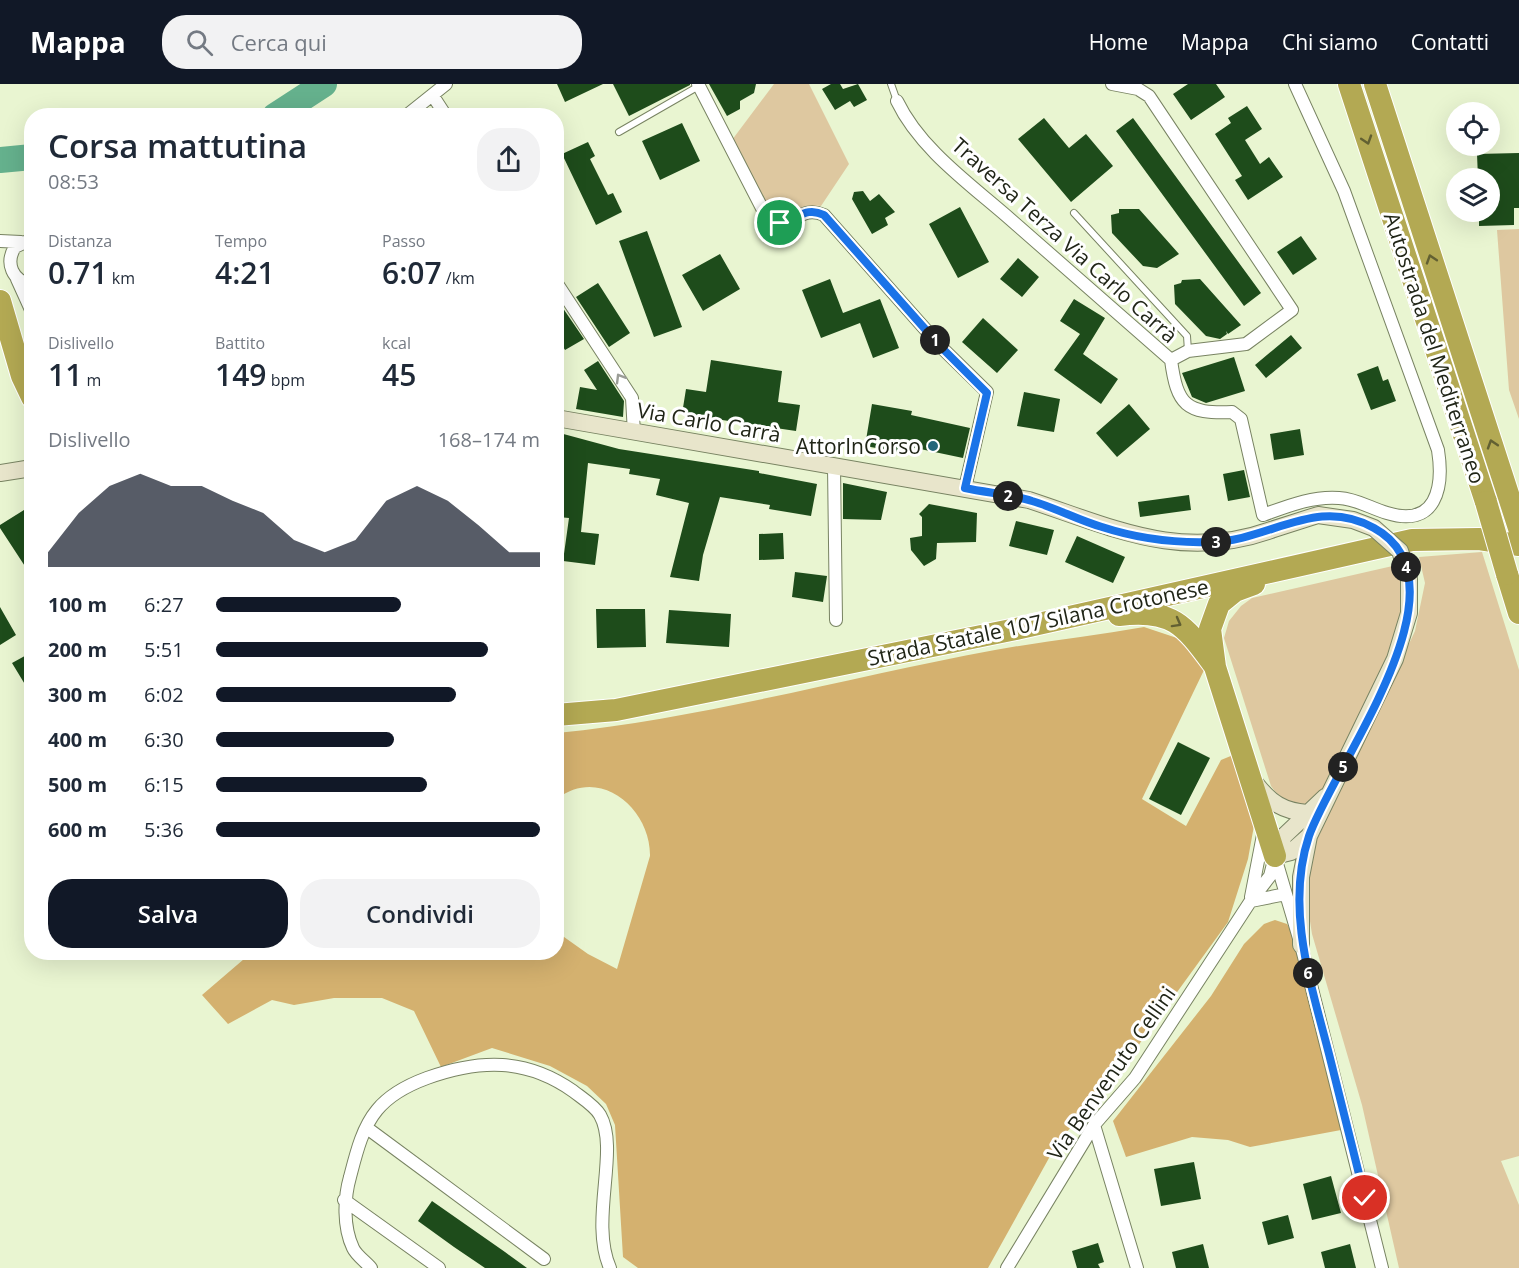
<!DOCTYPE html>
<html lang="it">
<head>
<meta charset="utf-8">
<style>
	:root { --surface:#fff; --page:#f2f2f3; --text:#1f2937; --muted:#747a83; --accent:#111827 }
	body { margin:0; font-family:"Open Sans",sans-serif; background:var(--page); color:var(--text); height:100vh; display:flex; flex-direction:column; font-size:22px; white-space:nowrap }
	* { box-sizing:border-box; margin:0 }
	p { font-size:20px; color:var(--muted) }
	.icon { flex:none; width:33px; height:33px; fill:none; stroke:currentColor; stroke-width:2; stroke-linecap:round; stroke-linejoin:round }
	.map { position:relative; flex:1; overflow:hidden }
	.sheet { position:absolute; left:24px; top:24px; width:540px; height:852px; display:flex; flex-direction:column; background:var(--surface); border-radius:24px; box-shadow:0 6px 24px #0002 }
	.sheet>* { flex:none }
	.fabs { position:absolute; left:1446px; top:18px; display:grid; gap:12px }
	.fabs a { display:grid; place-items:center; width:54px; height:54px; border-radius:50%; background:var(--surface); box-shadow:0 6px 24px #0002; font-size:30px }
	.pin { position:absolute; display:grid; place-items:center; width:51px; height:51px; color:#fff; margin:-26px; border:3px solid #fff; border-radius:50%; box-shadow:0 2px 6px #0007 }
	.km { position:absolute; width:30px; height:30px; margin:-15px; border-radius:50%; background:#222; color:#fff; font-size:16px; line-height:30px; text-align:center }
	.round { display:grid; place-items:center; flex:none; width:63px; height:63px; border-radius:24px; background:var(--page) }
	.headline { display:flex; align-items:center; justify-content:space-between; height:102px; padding:0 24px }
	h1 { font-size:33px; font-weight:600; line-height:45px }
	.figures { display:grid; grid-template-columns:repeat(3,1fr); gap:9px; height:102px; padding:6px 24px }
	.figures div { display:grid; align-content:center }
	.figures b { font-size:30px; font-weight:600 }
	.figures small { font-size:16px; font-weight:400 }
	.figures p { font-size:16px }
	.chart { height:168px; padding:12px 24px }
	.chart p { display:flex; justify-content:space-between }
	.chart svg { width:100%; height:108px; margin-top:6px; fill:var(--accent); opacity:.7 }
	.action { display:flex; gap:12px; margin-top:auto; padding:12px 24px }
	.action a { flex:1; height:69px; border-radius:24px; background:var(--accent); color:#fff; font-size:24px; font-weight:600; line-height:69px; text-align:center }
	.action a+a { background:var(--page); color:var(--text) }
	ul { padding:0 24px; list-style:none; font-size:20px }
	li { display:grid; grid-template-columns:96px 72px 1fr; align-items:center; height:45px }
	li i { height:15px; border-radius:8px; background:var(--accent) }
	header { display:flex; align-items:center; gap:36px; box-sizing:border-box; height:84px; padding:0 30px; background:var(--accent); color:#fff }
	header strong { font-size:28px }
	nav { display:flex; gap:33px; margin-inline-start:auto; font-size:21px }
	.search { width:420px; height:54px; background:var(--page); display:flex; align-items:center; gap:15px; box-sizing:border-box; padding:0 21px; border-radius:24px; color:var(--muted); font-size:22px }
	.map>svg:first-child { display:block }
</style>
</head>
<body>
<header>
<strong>Mappa</strong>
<div class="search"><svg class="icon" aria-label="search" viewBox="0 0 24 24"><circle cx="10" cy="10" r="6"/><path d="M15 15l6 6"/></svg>Cerca qui</div>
<nav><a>Home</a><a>Mappa</a><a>Chi siamo</a><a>Contatti</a></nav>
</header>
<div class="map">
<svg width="1519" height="1184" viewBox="0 0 1519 1184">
	<rect width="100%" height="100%" fill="#e9f5d1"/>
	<path fill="#dec8a0" d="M774 0H809L849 80 821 122C805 120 793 132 774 133L732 56Z
		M1519 145V335L1509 306 1497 146Z
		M1482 468 1519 586V1072L1501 1077 1519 1121V1184H1399L1362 1021 1312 850 1305 805 1312 766 1415 547 1425 499 1419 473Z
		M1397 481 1403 490V537L1329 701 1309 720C1292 721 1281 717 1271 702L1224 554 1229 537 1241 522 1252 514Z"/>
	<path fill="#d4b16f" d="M1144 543 1186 557 1205 584 1142 715 1186 742 1221 676 1238 669 1255 736 1248 775 1228 838 1103 1010 1059 1056 988 1184H638L623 1173 615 1041 606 1020 587 1002 550 982 492 964 441 983 414 927 382 914H334L294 921 272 916 228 940 202 911 251 869 556 868 557 848 588 870 617 885 650 772C651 725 600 681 557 715V649C705 634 849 593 995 566 1045 557 1095 552 1144 543Z
		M1275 836 1287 840 1292 849 1341 1046 1250 1063 1228 1056 1192 1053 1126 1073 1113 1037 1211 912 1244 860 1264 840Z"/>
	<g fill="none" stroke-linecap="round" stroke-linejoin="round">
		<path stroke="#65b18d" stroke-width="26" d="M275 32 324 0
			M0 76 32 73"/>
	</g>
	<path fill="#1e4c1b" d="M557 0H603L565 18Z
		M613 0H690V1L629 32Z
		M709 0H756L754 9 740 17V25L727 32Z
		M831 0H840L843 5 858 0 867 16 854 23 850 17 835 26 822 5Z
		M1188 0H1216L1225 13 1191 36 1173 10Z
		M1247 22 1262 45 1245 56 1260 80 1269 73 1283 93 1248 116 1235 96 1242 92 1215 50 1231 39 1228 34Z
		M1044 34 1069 64 1086 50 1113 82 1071 118 1018 55Z
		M1133 34 1261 209 1244 222 1116 47Z
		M682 39 700 77 660 96 642 57Z
		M588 58 595 72 590 75 608 111 613 109 622 128 596 141 562 70Z
		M1519 69V124H1514V141L1479 142V128H1490V94H1478L1477 70Z
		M863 107 870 117 879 110 895 128 885 134 888 141 872 150 852 115 854 108Z
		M960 123 989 178 958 194 929 140Z
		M1119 125H1139L1179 170 1157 184 1143 182 1112 149 1111 131 1119 129Z
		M647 147 682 243 654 253 619 157Z
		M1301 152 1317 175 1293 191 1277 168Z
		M720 170 740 205 703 227 682 191Z
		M1018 174 1039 193 1022 213 1000 195Z
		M830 195 843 229 880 215 899 264 873 274 860 239 821 254 802 206Z
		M1200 195 1241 241 1228 250 1226 247 1227 250 1220 255 1206 252 1175 220 1174 201 1181 199 1182 196Z
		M598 199 630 249 609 263 576 213Z
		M556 214 584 255 565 266 556 251Z
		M1074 215 1105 234 1083 270 1118 295 1101 320 1054 286 1080 250 1060 237Z
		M983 234 1018 266 997 289 962 258Z
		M1291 251 1302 264 1266 294 1255 281Z
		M1234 273 1245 307 1206 319 1192 313 1182 289Z
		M711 276 782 287 778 318 800 321 796 347 682 330 686 305 706 308Z
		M598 277 624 317 623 333 576 325 580 303 597 306 584 286Z
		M1378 282 1383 297 1388 295 1396 317 1371 326 1357 290Z
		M1024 308 1060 315 1054 348 1017 342Z
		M872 320 912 327 911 331 970 344 963 374 906 362 904 369 865 362Z
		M1129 320 1150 345 1117 373 1096 349Z
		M1300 345 1304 371 1274 376 1270 350Z
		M556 348 619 365 759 387V389L817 400 811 432 769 425 770 421 720 413 703 471 699 497 670 493 689 419 656 411 660 395 629 390 630 385 588 379 581 448 599 450 595 481 563 477 569 434 558 433Z
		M1244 386 1250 413 1228 417 1223 390Z
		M843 399 887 408 881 436 843 435Z
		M1189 411 1191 426 1140 433 1138 418Z
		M929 420 977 429 976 458 937 459 936 475 924 482 911 466 910 454 922 452V433L919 430Z
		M32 421V493L0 444V441Z
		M1016 437 1054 446 1047 471 1009 462Z
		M783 449 784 475 759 476V450Z
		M1077 452 1125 473 1113 499 1065 478Z
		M795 488 827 492 823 518 792 513Z
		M0 523 16 551 0 561Z
		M596 525H645L646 563 597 564Z
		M669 526 731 530 729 563 666 559Z
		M32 568V612L12 579Z
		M1178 658 1210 674 1181 731 1149 715Z
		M1194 1078 1201 1115 1161 1122 1154 1085Z
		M1331 1092 1341 1129 1312 1136 1303 1100Z
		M432 1117 505 1168 527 1184H485L454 1163 418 1137Z
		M1288 1131 1294 1154 1268 1161 1262 1138Z
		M1098 1159 1104 1178 1098 1180 1100 1184H1077L1072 1167Z
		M1203 1160 1209 1184H1176L1172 1168Z
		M1350 1160 1356 1184H1325L1321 1168Z"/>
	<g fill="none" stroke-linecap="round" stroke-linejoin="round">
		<g stroke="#788362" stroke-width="8">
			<path id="lane" d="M891 0 897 17
				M619 48 699 2
				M1074 129 1187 252 1188 267"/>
		</g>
		<g stroke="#788362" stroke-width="14">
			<path id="street" d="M698 0 764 128C789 155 797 118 824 131L941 263 987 308 965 404
				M1112 0 1138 5 1149 12 1292 226 1246 260 1188 267 1171 276
				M433 12 446 32
				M897 17C920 65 970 100 1010 135 1064 182 1117 229 1171 276 1177 321 1186 330 1232 328L1241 335 1263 431
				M406 32 446 0
				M32 155 15 163C5 179 12 197 32 201
				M0 157 21 158
				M17 195 32 228
				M556 198 632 314 634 349
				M834 382 836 536
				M1263 431C1288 422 1312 412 1339 414 1357 415 1370 424 1387 429 1436 444 1444 404 1438 366L1344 107 1295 0
				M1275 773 1301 861 1382 1184
				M1251 813 1263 751
				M1251 817 1286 810
				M1094 1041 1137 1184
				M367 1044 544 1175
				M344 1116 439 1184
				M371 1184C366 1178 356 1171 353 1164 343 1143 344 1114 350 1093 356 1070 362 1044 377 1026 390 1010 408 1001 427 994 480 975 526 974 573 1007 582 1014 595 1022 600 1031 620 1066 589 1136 610 1184
				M1007 1184 1094 1041 1135 994 1250 818 1270 792 1275 772"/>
		</g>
		<g stroke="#788362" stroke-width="18">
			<path id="secondary" d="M556 334 1029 416C1114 444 1181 478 1271 446
				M0 389 32 384
				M1256 700C1271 719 1283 727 1307 729
				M1275 772 1291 768 1309 752 1395 575 1409 529V495
				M1275 772 1284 752 1325 713
				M1301 861V793L1309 752"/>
		</g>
		<g stroke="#fff" stroke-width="24">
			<path id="highway" d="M1349 0 1486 418
				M1375 0 1519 444
				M0 217 22 292 32 313
				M1507 490 1519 529
				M1254 500 1235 507 1219 520 1210 545 1215 583 1275 772
				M1119 531C1173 524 1185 542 1214 581
				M556 631 616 626 1016 545 1412 456 1479 455 1519 461"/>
		</g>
		<use href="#lane" stroke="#fff" stroke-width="6"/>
		<use href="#street" stroke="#fff" stroke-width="12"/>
		<use href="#secondary" stroke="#e8e5cb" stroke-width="16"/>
		<use href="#highway" stroke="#b3a953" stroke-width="22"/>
		<g stroke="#788362" stroke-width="18" stroke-linecap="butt">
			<path id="secondary-bridge" d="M1271 446 1318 431 1353 436 1374 444 1400 467 1409 495"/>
		</g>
		<g stroke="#fff" stroke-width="24" stroke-linecap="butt">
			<path id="highway-bridge" d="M1486 418 1507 490"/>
		</g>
		<use href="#secondary-bridge" stroke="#e8e5cb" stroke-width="16"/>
		<use href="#highway-bridge" stroke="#b3a953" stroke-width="22"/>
	</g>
	<defs><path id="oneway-chevron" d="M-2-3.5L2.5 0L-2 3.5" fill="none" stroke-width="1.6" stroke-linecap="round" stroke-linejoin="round" transform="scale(1.5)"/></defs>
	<g stroke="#626032">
		<use href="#oneway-chevron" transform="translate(1367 56) rotate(72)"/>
		<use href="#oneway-chevron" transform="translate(1431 175) rotate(-108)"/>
		<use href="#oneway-chevron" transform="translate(1492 360) rotate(-108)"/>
		<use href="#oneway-chevron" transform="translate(1177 539) rotate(29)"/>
	</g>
	<use stroke="#9b9d97" href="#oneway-chevron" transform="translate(620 294) rotate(-121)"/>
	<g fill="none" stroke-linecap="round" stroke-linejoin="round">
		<g stroke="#fff" stroke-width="12">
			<path id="route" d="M780 139C798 135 806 122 824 131L941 263 987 309 965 404C987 409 1011 410 1032 417 1056 424 1078 436 1102 443 1136 454 1173 459 1209 458 1269 458 1315 411 1374 444 1475 499 1333 682 1309 752 1285 824 1311 900 1329 970 1341 1018 1353 1066 1365 1114"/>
		</g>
		<use href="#route" stroke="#1a73e8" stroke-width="8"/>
	</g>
	<circle fill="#25677a" stroke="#fff" stroke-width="2" cx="933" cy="362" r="6"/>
	<g text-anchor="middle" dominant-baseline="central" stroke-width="6" stroke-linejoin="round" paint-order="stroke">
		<g font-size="21" fill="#202517" stroke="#fff">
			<text transform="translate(1065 156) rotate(42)">Traversa Terza Via Carlo Carrà</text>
			<text transform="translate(1435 264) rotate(72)">Autostrada del Mediterraneo</text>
			<text transform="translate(709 338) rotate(10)">Via Carlo Carrà</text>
			<text transform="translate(1038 538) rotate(-12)">Strada Statale 107 Silana Crotonese</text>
			<text transform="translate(1111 989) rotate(-55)">Via Benvenuto Cellini</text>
		</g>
		<g font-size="21" fill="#202517" stroke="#fff" text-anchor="end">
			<text x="921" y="362">AttorInCorso</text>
		</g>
	</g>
</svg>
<div class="fabs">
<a><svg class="icon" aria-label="locate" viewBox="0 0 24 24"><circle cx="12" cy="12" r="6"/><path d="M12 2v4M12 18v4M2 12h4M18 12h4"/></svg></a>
<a><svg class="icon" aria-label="layers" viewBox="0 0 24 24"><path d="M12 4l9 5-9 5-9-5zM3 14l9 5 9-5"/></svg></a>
</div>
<div class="pin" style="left:780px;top:139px;background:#1e9e55"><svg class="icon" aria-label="arrive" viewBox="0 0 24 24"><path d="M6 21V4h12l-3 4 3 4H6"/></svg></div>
<div class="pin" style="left:1365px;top:1114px;background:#d93025"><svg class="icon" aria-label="check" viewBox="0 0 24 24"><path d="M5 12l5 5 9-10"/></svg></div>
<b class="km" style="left:935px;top:256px">1</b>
<b class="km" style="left:1008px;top:412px">2</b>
<b class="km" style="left:1216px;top:458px">3</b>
<b class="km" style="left:1406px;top:483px">4</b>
<b class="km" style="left:1343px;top:683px">5</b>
<b class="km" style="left:1308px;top:889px">6</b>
<section class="sheet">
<div class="headline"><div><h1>Corsa mattutina</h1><p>08:53</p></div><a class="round"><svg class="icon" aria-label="share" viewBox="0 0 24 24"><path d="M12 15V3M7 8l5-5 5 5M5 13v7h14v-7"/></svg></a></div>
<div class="figures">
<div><p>Distanza</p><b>0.71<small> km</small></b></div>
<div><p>Tempo</p><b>4:21</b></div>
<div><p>Passo</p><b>6:07<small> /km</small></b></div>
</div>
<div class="figures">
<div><p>Dislivello</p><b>11<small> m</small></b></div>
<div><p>Battito</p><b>149<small> bpm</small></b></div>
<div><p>kcal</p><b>45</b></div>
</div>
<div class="chart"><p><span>Dislivello</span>168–174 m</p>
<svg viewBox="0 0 160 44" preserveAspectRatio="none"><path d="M0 44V38L10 22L20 11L30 6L40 11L50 11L60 17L70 22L80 33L90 38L100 33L110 17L120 11L130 17L140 27L150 38L160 38V44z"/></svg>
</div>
<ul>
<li><b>100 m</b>6:27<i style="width:57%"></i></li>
<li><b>200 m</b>5:51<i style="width:84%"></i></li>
<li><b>300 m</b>6:02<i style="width:74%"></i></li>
<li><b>400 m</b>6:30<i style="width:55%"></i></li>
<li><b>500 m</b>6:15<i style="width:65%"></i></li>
<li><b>600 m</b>5:36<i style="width:100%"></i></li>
</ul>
<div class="action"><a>Salva</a><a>Condividi</a></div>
</section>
</div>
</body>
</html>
